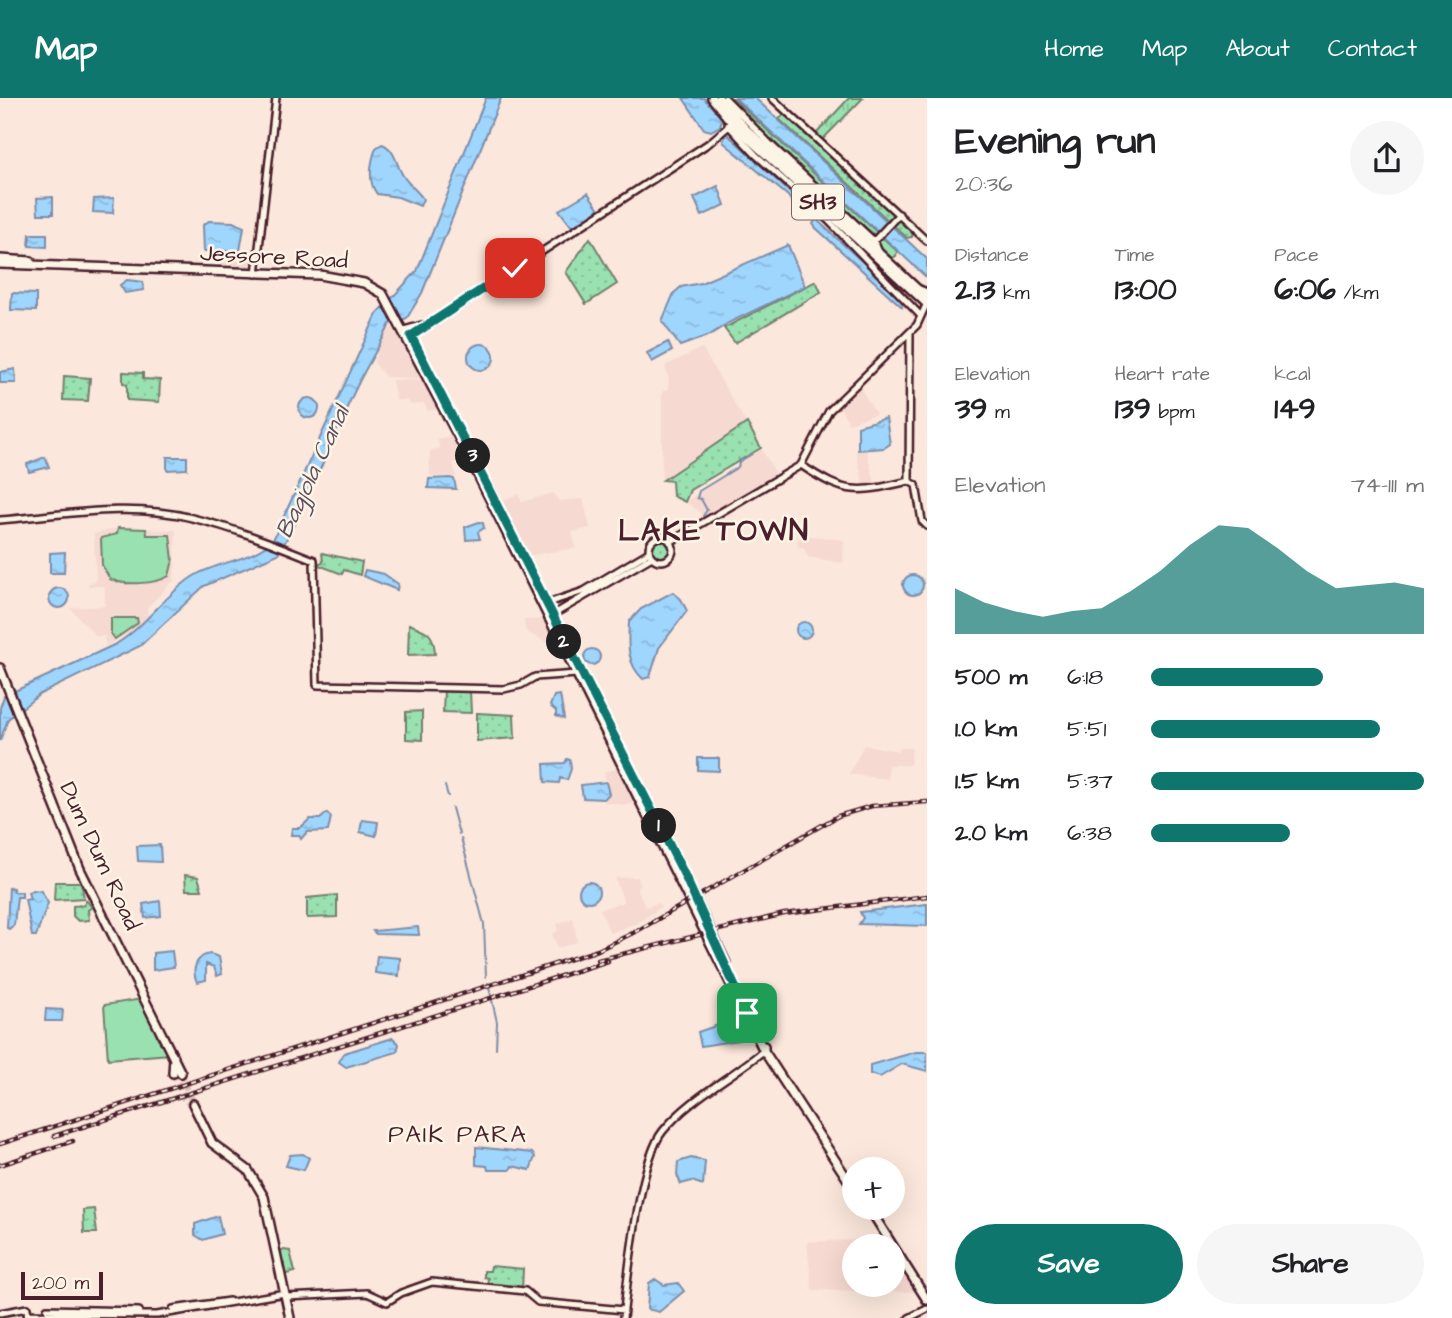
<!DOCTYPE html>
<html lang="en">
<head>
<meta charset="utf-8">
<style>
	:root { --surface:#fff; --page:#f6f6f6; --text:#202124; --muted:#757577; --accent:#0f766e }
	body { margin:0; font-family:"Architects Daughter",sans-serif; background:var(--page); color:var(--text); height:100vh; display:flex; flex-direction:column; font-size:26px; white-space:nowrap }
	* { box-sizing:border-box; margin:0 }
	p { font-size:23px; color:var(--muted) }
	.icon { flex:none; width:38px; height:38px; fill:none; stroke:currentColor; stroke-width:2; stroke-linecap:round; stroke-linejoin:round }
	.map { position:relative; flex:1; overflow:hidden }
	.panel { display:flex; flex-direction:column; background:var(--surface); width:525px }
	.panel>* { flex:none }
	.fabs { position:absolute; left:842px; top:1059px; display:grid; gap:14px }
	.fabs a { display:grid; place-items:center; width:63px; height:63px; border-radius:50%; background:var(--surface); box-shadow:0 7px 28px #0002; font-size:35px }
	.scale { position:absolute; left:21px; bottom:18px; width:82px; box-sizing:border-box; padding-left:7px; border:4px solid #4a1f2b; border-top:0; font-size:19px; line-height:24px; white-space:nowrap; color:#4a1f2b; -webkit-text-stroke:5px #fcf5e5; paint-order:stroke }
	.pin { position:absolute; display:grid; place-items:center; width:60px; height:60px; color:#fff; margin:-30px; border-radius:14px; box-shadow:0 4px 10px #0006 }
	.km { position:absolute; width:35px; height:35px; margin:-18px; border-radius:50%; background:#222; color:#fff; font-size:19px; line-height:35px; text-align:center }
	.round { display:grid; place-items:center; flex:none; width:74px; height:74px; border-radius:37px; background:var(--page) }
	.overview { display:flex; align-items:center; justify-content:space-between; height:119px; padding:0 28px }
	h1 { font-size:38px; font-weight:700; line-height:52px }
	.stats { display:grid; grid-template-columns:repeat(3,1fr); gap:10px; height:119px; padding:7px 28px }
	.stats div { display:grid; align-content:center }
	.stats b { font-size:30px; font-weight:700 }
	.stats small { font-size:19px; font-weight:400 }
	.stats p { font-size:19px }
	.chart { height:196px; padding:14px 28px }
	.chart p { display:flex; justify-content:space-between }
	.chart svg { width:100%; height:126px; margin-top:7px; fill:var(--accent); opacity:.7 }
	.primary-button { display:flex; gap:14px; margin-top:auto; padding:14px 28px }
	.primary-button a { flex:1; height:80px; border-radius:42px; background:var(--accent); color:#fff; font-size:28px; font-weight:700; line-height:80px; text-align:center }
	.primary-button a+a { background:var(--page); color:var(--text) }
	ul { padding:0 28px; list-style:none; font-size:23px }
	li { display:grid; grid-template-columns:112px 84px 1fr; align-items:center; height:52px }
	li i { height:18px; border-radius:9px; background:var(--accent) }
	header { display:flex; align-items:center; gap:42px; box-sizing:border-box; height:98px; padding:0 35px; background:var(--accent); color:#fff }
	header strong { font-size:33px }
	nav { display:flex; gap:38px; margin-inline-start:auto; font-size:24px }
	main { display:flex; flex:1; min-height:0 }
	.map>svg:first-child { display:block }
</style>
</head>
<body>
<header>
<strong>Map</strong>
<nav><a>Home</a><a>Map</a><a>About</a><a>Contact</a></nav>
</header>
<main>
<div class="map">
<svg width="927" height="1220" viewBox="0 0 927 1220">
	<defs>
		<pattern id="grass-tufts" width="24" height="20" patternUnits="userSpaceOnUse" patternTransform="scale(1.75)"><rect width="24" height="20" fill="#99e1b0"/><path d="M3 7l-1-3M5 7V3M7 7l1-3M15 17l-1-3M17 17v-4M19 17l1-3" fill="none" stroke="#85c198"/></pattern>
		<pattern id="forest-crowns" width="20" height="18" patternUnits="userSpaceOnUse" patternTransform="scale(1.75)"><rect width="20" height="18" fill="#99e1b0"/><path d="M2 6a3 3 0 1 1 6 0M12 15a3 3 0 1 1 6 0" fill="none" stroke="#85c198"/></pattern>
		<pattern id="park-dots" width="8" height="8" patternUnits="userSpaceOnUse" patternTransform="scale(1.75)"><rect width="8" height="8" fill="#99e1b0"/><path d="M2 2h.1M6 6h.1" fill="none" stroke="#85c198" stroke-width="1.8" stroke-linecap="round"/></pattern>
		<pattern id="water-ripples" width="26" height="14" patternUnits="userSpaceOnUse" patternTransform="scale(1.75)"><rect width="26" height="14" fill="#9fd6fe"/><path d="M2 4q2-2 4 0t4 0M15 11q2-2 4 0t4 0" fill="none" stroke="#8ab7da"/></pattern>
	</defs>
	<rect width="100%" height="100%" fill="#fbe7db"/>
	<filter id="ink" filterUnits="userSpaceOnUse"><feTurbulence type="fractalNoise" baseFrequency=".0143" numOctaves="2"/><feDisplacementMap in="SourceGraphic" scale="14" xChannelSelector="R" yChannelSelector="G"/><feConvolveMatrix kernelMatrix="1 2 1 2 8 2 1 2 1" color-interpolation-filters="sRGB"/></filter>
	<g filter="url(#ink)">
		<path fill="#f6d9d1" d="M216 155 257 157 255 171 216 169Z
			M397 226 428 280 385 279 374 264 385 234Z
			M702 250 746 325 662 381V294L668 291 669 281 665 268Z
			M392 282H428L442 310 428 313 424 305 412 307 406 302H396Z
			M858 286 876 316 849 325 838 305Z
			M456 337 467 359 453 365 456 378H430V353L440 350 437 341Z
			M761 351 778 379 705 422 699 413 686 404Z
			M866 352 876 389 865 392 856 354Z
			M554 395 558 403 583 401 590 430 572 434 576 450 525 458 498 405 518 396 522 404Z
			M118 430 176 432 174 482 147 510 148 518 131 534 106 548 104 538H96L70 510 105 508V488H88V485L96 484 94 436Z
			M803 437 844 442 843 465 808 459 803 449H798L797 443Z
			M546 518 557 541 549 545 526 534 524 522H539Z
			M864 647 898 653 899 650H912L910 667H888V681L849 676Z
			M623 669 640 704 626 707 605 704V698L610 696 604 674Z
			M638 779 640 787 637 789 645 809 659 805 661 809 639 824 610 835 600 811 624 804 615 780Z
			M573 820 577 844 558 850 552 836 558 833 557 826Z
			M882 1141 886 1148H854V1186H892L893 1158 915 1194 812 1192 807 1144Z"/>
		<path fill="url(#grass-tufts)" stroke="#72806e" stroke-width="2" d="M849 0H863L822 42 816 36Z
			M111 520H137L138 525 115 541 111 536Z"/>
		<path fill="url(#forest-crowns)" stroke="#72806e" stroke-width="2" d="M722 0H733L897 153 896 158 892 160 748 28Z"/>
		<path fill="url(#park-dots)" stroke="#72806e" stroke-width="2" d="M786 15 913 132 912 139 907 140 779 21Z
			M590 140 617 186 586 206 566 174Z
			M816 183 821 194 735 245 724 230Z
			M123 274 143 275V281L160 282 159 304 127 302V286L123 285Z
			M64 278 90 280 88 303 63 302Z
			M747 325 761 350 690 392 685 404 673 398 672 383 663 382Z
			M650 451a10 10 0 1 1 20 0a10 10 0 1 1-20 0Z
			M322 455 362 464 360 477 344 472 342 476 316 466 323 464Z
			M409 526C428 533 434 535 435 556L408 557Z
			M444 592H470L471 615 443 614Z
			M422 613V642L406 641V614Z
			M477 615 514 617 515 640 477 643Z
			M185 777 198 779 202 792H186Z
			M55 784H81L84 800 54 802Z
			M337 797V819L307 820V800Z
			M86 802 92 809 88 812 89 822 78 823 73 818V808L84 807Z
			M94 1111 97 1135H84L83 1112Z
			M283 1152 290 1153 295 1174 282 1177 277 1153Z
			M491 1168 523 1171 522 1193 487 1189 488 1180 484 1179V1173H490Z"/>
		<path fill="#99e1b0" stroke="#72806e" stroke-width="2" d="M118 430 146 431 147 437H170L173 462 169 478C156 486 123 488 110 481L102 467 101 440 117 436Z
			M142 901 170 956 108 961 104 907Z"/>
		<path fill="url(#water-ripples)" stroke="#7d8daa" stroke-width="2" d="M486 0H501L422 195 407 220 390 226C380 248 367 267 357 288 330 344 310 403 278 456L204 488 140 548 40 596 8 621 0 643V610L4 598 116 546C146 528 165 496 194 478 218 463 252 463 273 442L377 216 417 173Z
			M683 0H704L722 21 720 28 711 33 704 31Z
			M735 0H755L927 161V180Z
			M726 35 811 114 809 119 802 120 788 98 723 44Z
			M382 46C396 51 396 68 404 79 409 87 418 93 423 101L420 108 398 99 377 96C367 84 371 63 376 50Z
			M718 88 725 107 702 118 694 100Z
			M588 95 601 114 572 129 559 112Z
			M53 99V116H38L37 100Z
			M114 100 113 115 93 114 94 101Z
			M816 121 895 194 903 203 902 209 816 130 813 126Z
			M209 123 233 124 244 129 240 153H204L203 127Z
			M30 136H47V149L29 148Z
			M788 147 805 188 728 225 710 237 680 248 662 223 674 195 681 189 701 185Z
			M127 182 143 184 144 192 125 195 120 187Z
			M12 195 36 196V213L11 212Z
			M668 244 672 253 652 264 647 255Z
			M468 259a13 13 0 1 1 26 0a13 13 0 1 1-26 0Z
			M15 271 16 285H0V274Z
			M299 310a10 10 0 1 1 20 0a10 10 0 1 1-20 0Z
			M886 320 890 346 884 350 858 352V328Z
			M45 359 49 369 29 374 27 366Z
			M167 359H187V371L167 372Z
			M450 380 454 381 456 391 428 390 429 381Z
			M479 424 483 425 484 430 478 434 480 441 466 442 465 429Z
			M65 454 64 475H50V455Z
			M365 472 384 476 398 486 397 492 363 478Z
			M903 487a10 10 0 1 1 20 0a10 10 0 1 1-20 0Z
			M49 500a10 10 0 1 1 20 0a10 10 0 1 1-20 0Z
			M673 494 681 501 687 513 659 550 650 579 643 581C626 565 628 546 629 524L641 511Z
			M796 532a8 8 0 1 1 16 0a8 8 0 1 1-16 0Z
			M584 559a8 8 0 1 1 16 0a8 8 0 1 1-16 0Z
			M560 597 564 621 556 618V613L550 608 554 598Z
			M698 660H719V673L698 672Z
			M567 661 570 662 571 671 567 682 560 680 559 685 545 684 544 666 565 665Z
			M606 684 609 696 604 701 583 700 581 687Z
			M327 715 331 719 328 733 307 734 301 741 299 737H291L292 730H300L310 721H320Z
			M362 722 378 724 376 738 360 734Z
			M160 747 161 764 138 763 137 748Z
			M579 794a10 10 0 1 1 20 0a10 10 0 1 1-20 0Z
			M9 789 13 790 14 794H22V799H17L14 827 9 831 7 830Z
			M33 792 41 793 48 805 36 838H32L25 801H30L28 794Z
			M160 803 161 818 145 820 143 806Z
			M927 806V828L859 826 863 820 860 814Z
			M418 829 419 837 376 836 373 833Z
			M172 853 174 869 153 872V855Z
			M210 856 219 859 222 876 217 878 214 869 206 866V882L197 884C191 872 196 858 210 856Z
			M377 858 400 860 399 878 375 875Z
			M46 911 63 912 62 923H45Z
			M727 924 735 926 739 942 701 948 698 934Z
			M393 940 399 946 397 954 346 969 339 964 344 955Z
			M916 954H927V973L902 966 880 979 870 976V967Z
			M476 1049 532 1055 535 1059 530 1072 512 1068 510 1072H488L487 1068 476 1067Z
			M303 1056 309 1060 304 1072 286 1068 290 1057Z
			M691 1060 705 1063 703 1087 692 1083 681 1086 677 1077 678 1064Z
			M218 1118 222 1136 203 1142 195 1137V1126Z
			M655 1181 664 1187 678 1185 684 1193 659 1214 647 1211 649 1185Z"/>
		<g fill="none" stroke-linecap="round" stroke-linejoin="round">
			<path stroke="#7d8daa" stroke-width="2" d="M703 418 707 412 701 401 697 400 699 393 738 369 739 364 752 356
				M445 688 448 698
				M452 710 459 736
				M461 740 484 826 486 879
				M488 885 497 924 496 950"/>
			<path stroke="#d8bfb8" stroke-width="7" stroke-dasharray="7 3.5" stroke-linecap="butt" d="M173 975 184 1000 191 1007
				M181 975 193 1006"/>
			<g stroke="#4a1f2b" stroke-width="10">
				<path id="secondary" d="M725 0 769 45 874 143 879 154
					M772 0 927 143
					M728 27 756 57 828 122 920 217
					M874 143 899 116
					M256 176 276 0
					M917 190 927 194
					M404 232 422 227
					M910 234 909 383 916 387 922 423 927 428
					M409 240 709 45 729 28
					M801 367C847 398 858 395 909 383
					M0 422C63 417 130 404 192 420 234 430 274 446 314 462L317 587 504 591 521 587 535 579 577 576
					M649 451a12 12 0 1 1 24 0a12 12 0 1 1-24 0Z
					M670 444 801 367 829 313 917 227 927 205
					M542 507 584 493 649 454
					M549 519 652 459
					M286 1199 367 1195 387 1204 401 1195 432 1184 525 1193 538 1204 624 1212
					M47 1211 139 1213
					M173 1211 229 1203
					M0 1215 27 1210 28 1220
					M27 1216 157 1217 285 1195
					M623 1220C628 1179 639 1062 663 1033 690 1000 731 980 763 953
					M909 1220 927 1211"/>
			</g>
			<g stroke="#4a1f2b" stroke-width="12">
				<path id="primary" d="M712 0 732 25 927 206
					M719 0 745 30 927 200
					M0 161 31 163
					M0 166 320 177 364 185 383 196 469 359 764 953V948
					M0 570 80 771 181 975
					M692 794 726 865
					M764 953 854 1091
					M173 975 174 959
					M193 1006 212 1045 248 1072 264 1099 290 1220
					M869 1110 927 1202"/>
			</g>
			<use href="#secondary" stroke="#fcf5e5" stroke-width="5"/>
			<use href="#primary" stroke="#fcf5e5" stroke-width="7"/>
			<g stroke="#4a1f2b" stroke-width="4.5">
				<path id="rail" d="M598 862 784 816 927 798
					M54 1038 608 863
					M0 1046 598 852 637 833 838 718 872 708 927 704
					M0 1067 73 1043"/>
			</g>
			<use href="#rail" stroke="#fcf5e5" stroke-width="2" stroke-dasharray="5" stroke-linecap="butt"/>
		</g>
	</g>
	<g fill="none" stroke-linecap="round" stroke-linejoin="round" filter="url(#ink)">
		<g stroke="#fff" stroke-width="14">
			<path id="route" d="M515 170 411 238 683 774 747 915"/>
		</g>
		<use href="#route" stroke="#0f766e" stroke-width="9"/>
	</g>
	<g text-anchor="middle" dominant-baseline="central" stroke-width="5" stroke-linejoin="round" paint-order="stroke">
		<rect fill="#fcf5e5" stroke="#7f5f63" stroke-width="2" x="792" y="86.5" width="52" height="35" rx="5"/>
		<g font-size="21" font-weight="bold" fill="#4a1f2b">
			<text x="818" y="104">SH3</text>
		</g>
		<g font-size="23" fill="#4a1f2b" stroke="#fcf5e5">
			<text transform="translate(274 159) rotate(3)">Jessore Road</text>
			<text transform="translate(100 758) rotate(65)">Dum Dum Road</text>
		</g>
		<g font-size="24" font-style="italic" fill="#5f4d60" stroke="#fcf5e5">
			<text transform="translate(313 374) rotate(-65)">Bagjola Canal</text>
		</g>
		<g font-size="24" letter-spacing="2" fill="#4a1f2b" stroke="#fcf5e5">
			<text x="458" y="1037">PAIK PARA</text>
		</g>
		<g font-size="30" font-weight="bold" letter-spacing="2" fill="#4a1f2b" stroke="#fcf5e5">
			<text x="714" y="433">LAKE TOWN</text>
		</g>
	</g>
</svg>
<div class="fabs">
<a>+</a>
<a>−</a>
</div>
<div class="scale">200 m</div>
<div class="pin" style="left:747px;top:915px;background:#1e9e55"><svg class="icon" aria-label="arrive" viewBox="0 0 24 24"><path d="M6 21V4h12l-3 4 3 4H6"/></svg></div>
<div class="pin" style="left:515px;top:170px;background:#d93025"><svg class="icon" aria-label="check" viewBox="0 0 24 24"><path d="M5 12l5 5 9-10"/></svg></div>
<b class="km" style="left:659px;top:728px">1</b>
<b class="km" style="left:564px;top:544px">2</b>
<b class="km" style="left:473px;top:358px">3</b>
</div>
<section class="panel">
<div class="overview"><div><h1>Evening run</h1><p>20:36</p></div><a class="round"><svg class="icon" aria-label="share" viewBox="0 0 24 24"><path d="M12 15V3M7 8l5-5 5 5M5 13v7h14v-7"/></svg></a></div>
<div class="stats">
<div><p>Distance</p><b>2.13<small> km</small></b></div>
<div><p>Time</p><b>13:00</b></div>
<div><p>Pace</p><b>6:06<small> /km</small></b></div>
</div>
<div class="stats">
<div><p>Elevation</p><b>39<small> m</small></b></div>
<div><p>Heart rate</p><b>139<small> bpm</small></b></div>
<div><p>kcal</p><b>149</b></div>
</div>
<div class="chart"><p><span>Elevation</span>74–111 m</p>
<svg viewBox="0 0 160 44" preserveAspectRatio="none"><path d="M0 44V28L10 33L20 36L30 38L40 36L50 35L60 29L70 22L80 13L90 6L100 7L110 14L120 22L130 28L140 27L150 26L160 28V44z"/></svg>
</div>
<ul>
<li><b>500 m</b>6:18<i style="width:63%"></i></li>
<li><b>1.0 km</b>5:51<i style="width:84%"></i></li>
<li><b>1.5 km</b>5:37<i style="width:100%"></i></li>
<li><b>2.0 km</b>6:38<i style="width:51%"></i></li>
</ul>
<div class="primary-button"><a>Save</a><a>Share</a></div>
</section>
</main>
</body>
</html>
